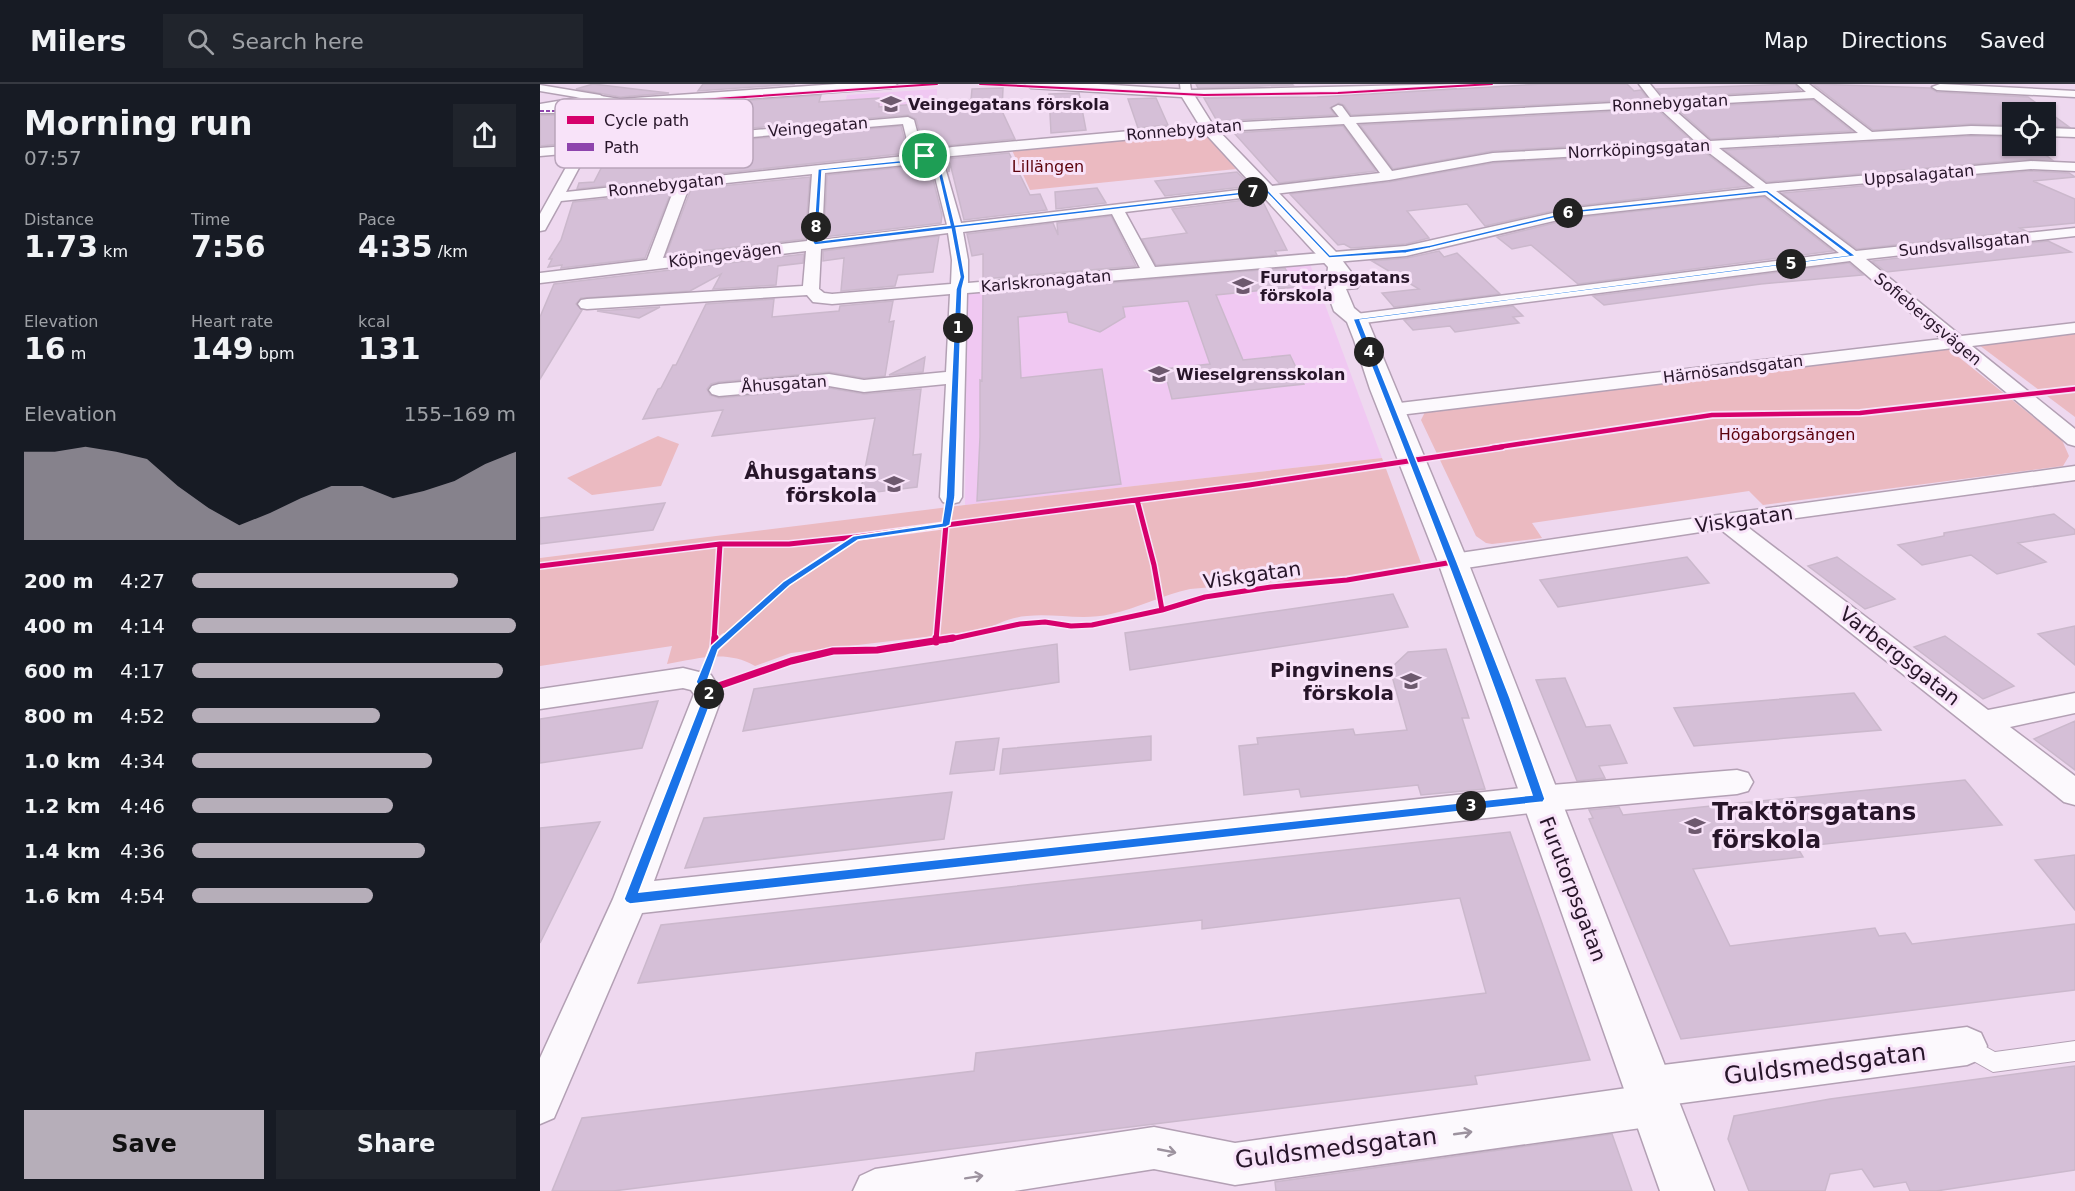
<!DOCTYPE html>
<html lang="en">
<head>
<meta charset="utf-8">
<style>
	:root { --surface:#171b24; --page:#20242c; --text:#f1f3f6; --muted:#9ea1a6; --line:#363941; --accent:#b6aeb9 }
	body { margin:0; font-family:"DejaVu Sans",sans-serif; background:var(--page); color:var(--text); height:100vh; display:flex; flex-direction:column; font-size:22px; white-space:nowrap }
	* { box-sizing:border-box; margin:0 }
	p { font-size:20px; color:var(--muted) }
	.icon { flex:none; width:33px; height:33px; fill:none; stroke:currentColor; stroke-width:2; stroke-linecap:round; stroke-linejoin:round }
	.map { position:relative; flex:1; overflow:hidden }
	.panel { display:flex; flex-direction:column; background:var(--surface); width:540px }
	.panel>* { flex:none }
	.tools { position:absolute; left:1462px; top:18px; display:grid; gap:12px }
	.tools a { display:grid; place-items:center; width:54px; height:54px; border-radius:0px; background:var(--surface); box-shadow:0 2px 4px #0004; font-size:30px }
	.pin { position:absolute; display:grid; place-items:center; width:51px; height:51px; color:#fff; margin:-26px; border:3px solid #fff; border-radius:50%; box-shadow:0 2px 6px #0007 }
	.km { position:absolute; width:30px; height:30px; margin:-15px; border-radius:50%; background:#222; color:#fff; font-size:16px; line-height:30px; text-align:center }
	.round { display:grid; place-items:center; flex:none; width:63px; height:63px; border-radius:0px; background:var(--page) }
	.overview { display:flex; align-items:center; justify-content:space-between; height:102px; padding:0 24px }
	h1 { font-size:33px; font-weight:700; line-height:45px }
	.metrics { display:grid; grid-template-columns:repeat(3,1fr); gap:9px; height:102px; padding:6px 24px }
	.metrics div { display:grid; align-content:center }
	.metrics b { font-size:30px; font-weight:700 }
	.metrics small { font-size:16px; font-weight:400 }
	.metrics p { font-size:16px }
	.chart { height:168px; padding:12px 24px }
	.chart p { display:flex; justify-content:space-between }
	.chart svg { width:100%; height:108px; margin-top:6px; fill:var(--accent); opacity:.7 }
	.action { display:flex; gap:12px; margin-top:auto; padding:12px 24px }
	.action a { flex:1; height:69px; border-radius:0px; background:var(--accent); color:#111; font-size:24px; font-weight:700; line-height:69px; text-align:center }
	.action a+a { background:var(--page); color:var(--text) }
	ul { padding:0 24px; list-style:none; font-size:20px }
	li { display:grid; grid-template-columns:96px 72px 1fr; align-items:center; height:45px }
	li i { height:15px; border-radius:8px; background:var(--accent) }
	header { display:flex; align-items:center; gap:36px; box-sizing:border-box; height:84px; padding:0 30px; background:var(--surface); border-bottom:2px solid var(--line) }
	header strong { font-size:28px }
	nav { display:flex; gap:33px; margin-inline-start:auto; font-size:21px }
	.search { width:420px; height:54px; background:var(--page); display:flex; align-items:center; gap:15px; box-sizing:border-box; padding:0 21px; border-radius:0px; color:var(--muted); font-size:22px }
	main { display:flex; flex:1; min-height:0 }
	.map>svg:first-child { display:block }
</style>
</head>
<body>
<header>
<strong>Milers</strong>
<div class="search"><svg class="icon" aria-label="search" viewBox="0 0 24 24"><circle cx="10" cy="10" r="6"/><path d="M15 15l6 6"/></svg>Search here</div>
<nav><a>Map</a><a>Directions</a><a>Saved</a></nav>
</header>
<main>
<section class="panel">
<div class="overview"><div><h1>Morning run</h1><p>07:57</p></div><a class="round"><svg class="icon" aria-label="share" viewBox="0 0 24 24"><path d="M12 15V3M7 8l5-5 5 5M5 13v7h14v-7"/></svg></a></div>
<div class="metrics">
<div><p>Distance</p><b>1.73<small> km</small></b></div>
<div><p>Time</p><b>7:56</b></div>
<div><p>Pace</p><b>4:35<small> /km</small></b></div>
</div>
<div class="metrics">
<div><p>Elevation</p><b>16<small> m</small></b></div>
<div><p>Heart rate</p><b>149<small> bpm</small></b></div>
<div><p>kcal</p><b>131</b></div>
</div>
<div class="chart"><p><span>Elevation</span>155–169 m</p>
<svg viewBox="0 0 160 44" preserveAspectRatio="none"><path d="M0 44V8L10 8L20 6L30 8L40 11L50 22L60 31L70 38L80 33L90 27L100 22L110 22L120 27L130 24L140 20L150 13L160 8V44z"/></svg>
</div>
<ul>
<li><b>200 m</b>4:27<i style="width:82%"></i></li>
<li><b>400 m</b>4:14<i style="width:100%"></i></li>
<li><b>600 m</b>4:17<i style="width:96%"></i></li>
<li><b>800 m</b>4:52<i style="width:58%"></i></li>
<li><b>1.0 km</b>4:34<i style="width:74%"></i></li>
<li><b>1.2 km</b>4:46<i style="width:62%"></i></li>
<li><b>1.4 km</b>4:36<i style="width:72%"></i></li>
<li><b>1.6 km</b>4:54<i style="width:56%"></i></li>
</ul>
<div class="action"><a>Save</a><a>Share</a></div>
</section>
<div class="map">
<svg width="1535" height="1107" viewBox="0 0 1535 1107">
	<rect width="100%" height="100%" fill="#eed8ef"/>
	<path fill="#f0c8f2" d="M397 5V29L301 36 307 11Z
		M770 180 842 374 425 421 427 207Z"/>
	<path fill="#ebbac1" d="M664 48 696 85 490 106 471 64Z
		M1535 250V333L1439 261Z
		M1405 262 1522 356 1529 372 1523 382 1223 421 1209 407 992 439 1002 454 952 460 946 459 936 452 881 336 885 328 890 326Z
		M118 352 139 360 121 402 52 411 27 394Z
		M842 374 881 479 804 492 650 505C623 511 598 524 571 530 543 537 515 529 487 532 471 533 458 540 443 546L251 569 215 582C186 565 157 575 127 580L132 562 0 582V474L425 421Z"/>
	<path fill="#d5bfd7" stroke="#cbb8cc" stroke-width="1.5" d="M53 0 103 6 129 9 80 13 36 5Z
		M163 0H255L158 7Z
		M656 0H752L753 1 658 4Z
		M1002 0H1087L1094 7 1101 6 1108 15 811 31 804 21 799 19 790 24 795 31 677 37 664 14 777 13Z
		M1255 0 1260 6 1124 14 1117 5Z
		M1273 0 1390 4 1397 8 1488 13 1529 43 1506 42V28H1473V41L1431 40 1333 46Z
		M463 4 462 27 475 55 412 61 389 66 384 64 376 35 368 31 138 50 142 45 194 38 196 35 192 31 138 38 132 41 125 51 77 56 83 44 62 45 72 26 281 11 279 18 339 14V23L431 16 432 5Z
		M539 9 546 46 511 49 509 10Z
		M616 14 628 41 598 44 588 15Z
		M1273 16 1312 47 1171 55 1136 24Z
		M1117 25 1151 56 953 67 853 85 820 41Z
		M0 31H53L43 47 32 48 20 60 0 62Z
		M361 42 368 69 37 105 39 99 54 98 70 67Z
		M803 42 836 87 739 99 694 49Z
		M1431 52 1473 53V62H1494L1512 76 1491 75 1227 98 1185 66Z
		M1163 67 1209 102 1035 122 945 142 927 120 867 127 889 154 866 160 811 164 804 160 798 161 750 110 849 98 953 79Z
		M469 69 490 111 500 110 507 126 424 136 410 79 409 88 405 75Z
		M387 78 389 79 402 131 401 139 284 153 287 91 365 83Z
		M1491 87 1529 89 1535 93 1493 97 1535 115V139L1480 144 1486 147 1317 165 1242 109Z
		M697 88 711 102 625 112 615 97Z
		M270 93 265 155 126 171 151 105Z
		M557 104 566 119 516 125 515 108Z
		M131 108 105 174 21 184 22 181 8 183 12 175H9L21 156 33 118Z
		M1224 113 1293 167 1038 200 991 161 972 165 957 153 1035 134Z
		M721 114 747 166 735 167 737 171 616 181 602 155 647 149 632 125Z
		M571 132 596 182 443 195V170L432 172 427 150 513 139 518 151 517 139Z
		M399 152 393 188 358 191 355 202 301 207 304 174 283 177V167Z
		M1508 157 1531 168 1346 188 1332 177Z
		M899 167 904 173 917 169 960 210 854 223 842 209 879 205 832 177 867 174Z
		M264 170 263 179 238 182 236 201 173 205 181 190 150 207 41 214 36 220 42 226 0 295V233L14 200Z
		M1309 179 1323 191 1221 200 1064 221 1053 212Z
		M745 184 755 203 676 211 703 276 750 271 764 300 632 315 624 285 670 280 648 217 583 223 585 233 560 248 529 238 527 228 478 233 481 294 562 285 581 400 437 417 440 353V296L442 297 443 210Z
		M234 215 232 233 299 227 300 222 353 217 349 238 354 237 345 292 324 294 289 288 179 298 171 300 167 305 170 311 179 314 289 304 324 310 381 305 373 371 381 370 377 403 320 410 335 334 172 352 183 326 103 335 118 305 121 304 133 281H136L166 220Z
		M973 222 983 232 973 233 979 239 915 248 910 242 873 246 864 236Z
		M120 223 99 234 57 227Z
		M385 273 383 288 349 291Z
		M125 419 113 446 0 460V434Z
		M1514 430 1535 446V450L1478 459 1506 478 1457 490 1431 471 1382 481 1358 461 1404 452V449Z
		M1147 473 1169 499 1018 523 1000 496Z
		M1297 473 1324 493 1355 515 1325 525 1268 482Z
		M853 510 868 543 590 586 585 549Z
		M1535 542V581L1498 550Z
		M1405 552 1412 557 1474 602 1443 615 1374 563Z
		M517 560 519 598 203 647 214 605Z
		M906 565 929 634H922L945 705 881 711 878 701 761 713 759 705 704 711 699 662 718 660 717 654 813 645 815 651 867 646 850 585 868 568Z
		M1025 594 1046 643 1070 641 1087 679 1059 682 1065 694 1037 697 996 596Z
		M1314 609 1341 646 1154 662 1134 624Z
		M118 617 102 664 0 679V635Z
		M1535 637V686L1494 655Z
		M611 652V676L460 690 463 665Z
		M459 654 454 686 410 690 416 658Z
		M1425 696 1462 741 1257 763 1263 773 1153 785 1190 862 1335 844 1339 852 1365 849 1372 860 1535 840V906L1141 955 1049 735 1053 734 1049 726 1079 723 1083 731Z
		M412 708 404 755 145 784 164 734Z
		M60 738 0 859V744Z
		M970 748 1050 976 935 992 937 1000 73 1107H12L42 1034 434 987 436 969 946 909 920 814 662 845V836L98 899 121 841Z
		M1535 771V826L1495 776Z
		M1535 982V1086L1396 1107H1370L1366 1098 1334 1103 1322 1085 1290 1090 1285 1107H1209L1188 1055 1194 1032 1290 1015Z
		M1072 1050 1092 1107H736L735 1098Z"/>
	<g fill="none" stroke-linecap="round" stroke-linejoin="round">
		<g stroke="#b3a0b4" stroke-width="2">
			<path id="lane" d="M192 33 194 36 141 43 130 57 125 56 134 42 138 40Z
				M1428 953 1455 968 1535 957V977L1453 988 1421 970 1418 963 1421 956Z"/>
		</g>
		<g stroke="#b3a0b4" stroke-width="3">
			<path id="street" d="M640 0H650L651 6 921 0 916 3 800 9 646 12 641 9Z
				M1099 0H1110L1123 16 1266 8 1257 0H1269L1332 48 1431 42 1473 43V51L1431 50 1179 64 1226 100 1491 77 1535 79V87L1491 85 1236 107 1316 167 1535 144V152L1326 175 1421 252 1535 239V249L1432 262 1535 345V362L1528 360 1413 264 851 332 844 330 841 326 844 322 851 320 1402 255 1310 177 816 240 810 239 807 235 810 231 816 230 1299 169 1225 111 1035 132 866 172 427 209 422 413 419 418 411 420 403 418 400 413 406 300 324 308 289 302 179 312 172 310 169 306 172 302 179 300 289 290 324 296 406 288 410 210 292 220 273 218 267 211 47 225 41 224 38 220 41 216 47 215 263 202 266 167 0 199V189L107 176 134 105 21 117 5 146 0 147V130L34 69 0 72V64L39 61 60 22 66 19 72 22 52 60 368 33 374 36 382 66 389 68 412 63 668 40 799 33 792 24 798 21 802 22 810 33 1112 17ZM1274 14 1318 49 1170 57 1130 22ZM1118 23 1156 58 953 69 852 87 816 39ZM363 40 370 68 374 71 26 108 48 67ZM804 40 840 89 421 139 402 73 668 48ZM1164 65 1215 104 1035 124 866 162 615 183 585 128 849 96 953 77ZM387 76 391 77 407 141 282 156 285 89 365 81ZM272 90 267 157 123 174 149 103ZM572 130 600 184 428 199V176L423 148ZM408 149 412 176 411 200 292 210 284 209 279 205 281 165Z
				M1400 0 1535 7V13L1397 6 1392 3Z
				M0 1 60 11 65 14 60 17 0 7Z
				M1506 44 1535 45V53L1506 52Z
				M1535 382V396L1205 441 1448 626 1535 609V629L1470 643 1535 692V721L1524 718 1180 445 913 486 904 483 901 478 904 473 913 470 1185 430Z
				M143 584 171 591 183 610 114 797 999 702 1197 686 1208 689 1213 698 1208 707 1197 710 999 728 102 829 14 1034 0 1040V974L73 815 154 610 151 606 143 604 0 625V605Z
				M1427 943 1441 949 1447 962 1441 975 1427 981 1135 1020 1129 1035 1115 1042 695 1101 614 1085 474 1107H313L320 1092 335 1085 614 1043 695 1059 1087 1004 1093 989 1107 983Z"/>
		</g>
		<g stroke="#b3a0b4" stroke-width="3">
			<path id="secondary" d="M297 0H357L351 4 72 24 50 29H0V20L54 11 80 15Z
				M485 0H558L651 6 673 41 796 168 820 200 817 204 806 205 814 224 827 235 928 478 1174 1107H1120L898 478 830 305 814 256 807 238 794 227 786 205 788 183 663 47 642 13 491 4Z"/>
		</g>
		<use href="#lane" fill="#fcf9fd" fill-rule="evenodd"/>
		<use href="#street" fill="#fcf9fd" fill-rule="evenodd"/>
		<use href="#secondary" fill="#fcf9fd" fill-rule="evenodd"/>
		<path stroke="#8e44ad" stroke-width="2" stroke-dasharray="4 2" stroke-linecap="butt" d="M0 27H35L31 40 35 65"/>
		<g stroke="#f8e3f9" stroke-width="4">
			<path id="cycleway-far3" d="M440 0 664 11 798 9 952 0
				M35 28 115 19 397 0"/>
		</g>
		<g stroke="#f8e3f9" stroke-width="8">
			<path id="cycleway-far2" d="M952 364 1172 331 1320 329 1535 305"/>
		</g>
		<g stroke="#f8e3f9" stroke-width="8">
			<path id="cycleway-far1" d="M597 416 614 481 622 526
				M0 482 180 460H249L316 453 709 401 962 363
				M174 556 180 460
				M183 556 247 499 313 455
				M396 556 406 440 411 413
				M406 556 480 540 505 538 531 542 552 541 622 526 665 513 731 503 807 496 913 478"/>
		</g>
		<g stroke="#f8e3f9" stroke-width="10">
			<path id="cycleway" d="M396 558V554
				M174 564 185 554
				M161 598 174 564 175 554
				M167 606 251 577 293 567 337 566 413 554"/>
		</g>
		<use href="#cycleway-far3" stroke="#d6006c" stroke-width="2"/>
		<use href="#cycleway-far2" stroke="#d6006c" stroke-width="4.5"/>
		<use href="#cycleway-far1" stroke="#d6006c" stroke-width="5"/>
		<use href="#cycleway" stroke="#d6006c" stroke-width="7"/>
	</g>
	<defs><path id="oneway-shaft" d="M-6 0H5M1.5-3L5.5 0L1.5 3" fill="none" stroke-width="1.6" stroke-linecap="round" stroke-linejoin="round" transform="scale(1.5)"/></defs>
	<g stroke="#9c929e">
		<use href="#oneway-shaft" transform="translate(923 1049) rotate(-8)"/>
		<use href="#oneway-shaft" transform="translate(627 1067) rotate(11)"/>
		<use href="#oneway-shaft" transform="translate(434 1093) rotate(-9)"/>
	</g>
	<path fill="#1a73e8" stroke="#fff" stroke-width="1.5" fill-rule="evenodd" d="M385 71 399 75 415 141 727 105 790 171 866 165 890 161 1035 126 1227 106 1316 172 820 236 917 478 970 614 1005 715 1003 718 90 820 86 818 84 815 164 610 156 598 171 562 244 497 313 452 402 439 406 413 416 205 420 193 411 145 275 161 273 159 278 85 365 76ZM385 74 395 76 410 141 278 157 282 87 365 79ZM726 108 789 174 866 169 890 164 1035 129 1226 109 1308 171 813 235C875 393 937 550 992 711L99 808 174 610 167 598 178 566 250 501 318 456 406 443 410 441 415 413 422 205 425 193 416 144Z"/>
	<defs>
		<g id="school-bare" transform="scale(1.62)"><path d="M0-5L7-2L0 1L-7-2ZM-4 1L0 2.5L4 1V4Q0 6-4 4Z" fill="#6d596e" stroke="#f8e3f9" stroke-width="2.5" paint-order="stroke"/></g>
	</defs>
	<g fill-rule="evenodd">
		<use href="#school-bare" x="351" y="20"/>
		<use href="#school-bare" x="703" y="202"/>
		<use href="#school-bare" x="619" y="290"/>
		<use href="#school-bare" x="354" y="400"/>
		<use href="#school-bare" x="871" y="597"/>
		<use href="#school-bare" x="1155" y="742"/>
	</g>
	<g text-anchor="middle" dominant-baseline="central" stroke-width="6" stroke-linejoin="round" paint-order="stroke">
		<g font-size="16" fill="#271529" stroke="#f8e3f9">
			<text transform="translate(1130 19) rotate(-3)">Ronnebygatan</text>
			<text transform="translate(278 43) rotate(-5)">Veingegatan</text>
			<text transform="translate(644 46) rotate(-5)">Ronnebygatan</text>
			<text transform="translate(1099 65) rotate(-3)">Norrköpingsgatan</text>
			<text transform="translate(1379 91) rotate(-5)">Uppsalagatan</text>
			<text transform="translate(126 101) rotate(-6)">Ronnebygatan</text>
			<text transform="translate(1424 160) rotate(-6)">Sundsvallsgatan</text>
			<text transform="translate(185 171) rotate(-7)">Köpingevägen</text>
			<text transform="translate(506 197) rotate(-5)">Karlskronagatan</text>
			<text transform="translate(1388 235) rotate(40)">Sofiebergsvägen</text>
			<text transform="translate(1193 285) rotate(-7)">Härnösandsgatan</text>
			<text transform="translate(244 300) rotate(-4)">Åhusgatan</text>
		</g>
		<g font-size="16" font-weight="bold" fill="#271529" stroke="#f8e3f9" text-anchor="start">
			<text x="368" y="20">Veingegatans förskola</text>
			<text x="720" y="193">Furutorpsgatans<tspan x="720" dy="18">förskola</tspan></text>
			<text x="636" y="290">Wieselgrensskolan</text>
		</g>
		<g font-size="16" fill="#5d020c" stroke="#f8e3f9">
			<text x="508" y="82">Lillängen</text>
			<text x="1247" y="350">Högaborgsängen</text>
		</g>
		<g font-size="20" font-weight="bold" fill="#271529" stroke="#f8e3f9" text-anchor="end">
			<text x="337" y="388">Åhusgatans<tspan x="337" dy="23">förskola</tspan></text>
			<text x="854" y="586">Pingvinens<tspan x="854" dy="23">förskola</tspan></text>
		</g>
		<g font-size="20" fill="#271529" stroke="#f8e3f9">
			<text transform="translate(1204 435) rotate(-8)">Viskgatan</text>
			<text transform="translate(712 491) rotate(-8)">Viskgatan</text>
			<text transform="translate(1360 572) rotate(38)">Varbergsgatan</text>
			<text transform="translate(1033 805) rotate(69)">Furutorpsgatan</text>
		</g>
		<g font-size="24" font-weight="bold" fill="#271529" stroke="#f8e3f9" text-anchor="start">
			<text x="1172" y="728">Traktörsgatans<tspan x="1172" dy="28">förskola</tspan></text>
		</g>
		<g font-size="24" fill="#271529" stroke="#f8e3f9">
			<text transform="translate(1285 980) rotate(-7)">Guldsmedsgatan</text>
			<text transform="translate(796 1064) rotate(-7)">Guldsmedsgatan</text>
		</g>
	</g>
	<rect x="15" y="15" width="198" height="69" rx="9" fill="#f8e3f9" stroke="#b9a5bb" stroke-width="1.5"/>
	<rect x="27" y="32" width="27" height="8" fill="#d6006c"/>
	<rect x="27" y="59" width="27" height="8" fill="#8e44ad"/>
	<g font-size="16" fill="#271529">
		<text x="64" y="42">Cycle path</text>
		<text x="64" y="69">Path</text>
	</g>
</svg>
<div class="tools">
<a><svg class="icon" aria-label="locate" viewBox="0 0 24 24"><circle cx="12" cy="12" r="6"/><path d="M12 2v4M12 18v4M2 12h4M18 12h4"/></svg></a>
</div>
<div class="pin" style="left:385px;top:72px;background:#1e9e55"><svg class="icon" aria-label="arrive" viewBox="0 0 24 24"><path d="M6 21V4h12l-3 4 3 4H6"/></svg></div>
<b class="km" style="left:418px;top:244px">1</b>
<b class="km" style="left:169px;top:610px">2</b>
<b class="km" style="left:931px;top:722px">3</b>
<b class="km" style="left:829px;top:268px">4</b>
<b class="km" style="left:1251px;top:180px">5</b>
<b class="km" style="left:1028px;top:129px">6</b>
<b class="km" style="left:713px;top:108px">7</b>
<b class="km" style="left:276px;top:143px">8</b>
</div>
</main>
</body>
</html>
